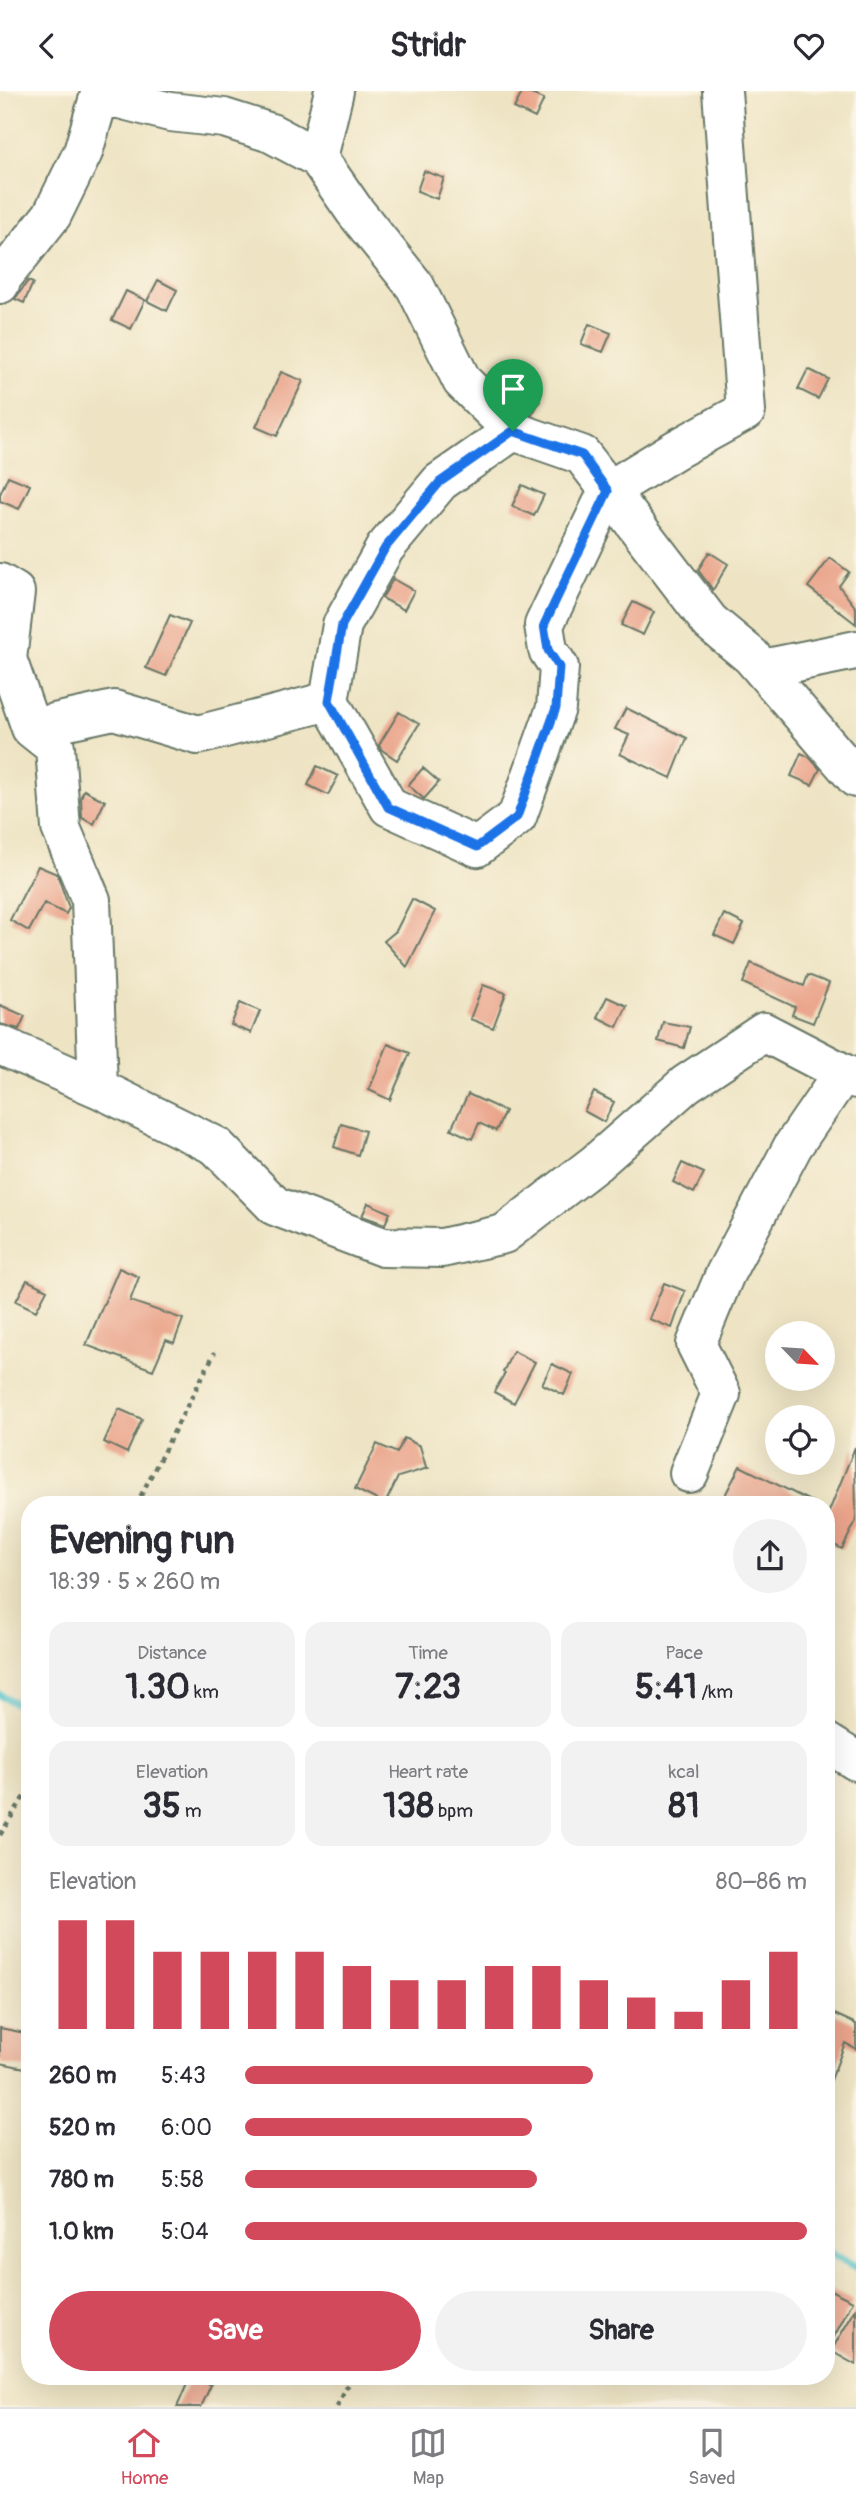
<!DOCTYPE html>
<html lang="en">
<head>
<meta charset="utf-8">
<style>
	:root { --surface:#fff; --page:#f2f2f3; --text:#2b2b33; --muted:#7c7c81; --line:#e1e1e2; --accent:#d1495b }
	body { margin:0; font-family:Pangolin,sans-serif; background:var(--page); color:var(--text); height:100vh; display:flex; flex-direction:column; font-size:26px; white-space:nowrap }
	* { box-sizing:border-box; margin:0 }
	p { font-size:23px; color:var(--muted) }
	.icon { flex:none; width:38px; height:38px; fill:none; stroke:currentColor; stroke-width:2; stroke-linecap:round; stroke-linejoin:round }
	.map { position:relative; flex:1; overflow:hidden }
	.drawer { position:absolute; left:21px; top:1405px; width:814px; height:889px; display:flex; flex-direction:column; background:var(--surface); border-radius:28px; box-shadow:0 7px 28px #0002 }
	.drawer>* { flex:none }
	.needle { width:46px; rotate:115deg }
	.buttons { position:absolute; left:765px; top:1230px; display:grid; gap:14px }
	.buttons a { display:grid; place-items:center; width:70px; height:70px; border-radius:50%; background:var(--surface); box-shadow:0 7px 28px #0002; font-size:35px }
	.pin { position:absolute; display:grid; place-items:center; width:60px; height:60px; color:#fff; margin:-72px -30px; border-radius:50% 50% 50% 0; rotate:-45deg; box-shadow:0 0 7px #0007 }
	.pin .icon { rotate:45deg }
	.round { display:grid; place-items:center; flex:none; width:74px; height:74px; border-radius:37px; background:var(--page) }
	.summary { display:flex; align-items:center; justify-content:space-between; height:119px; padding:0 28px }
	h1 { font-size:38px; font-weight:700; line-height:52px }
	.metrics { display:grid; grid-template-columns:repeat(3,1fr); gap:10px; height:119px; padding:7px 28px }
	.metrics div { display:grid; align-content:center; border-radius:18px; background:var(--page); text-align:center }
	.metrics b { font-size:35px; font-weight:700 }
	.metrics small { font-size:19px; font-weight:400 }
	.metrics p { font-size:19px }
	.chart { height:196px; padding:14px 28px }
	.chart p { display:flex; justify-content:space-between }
	.chart svg { width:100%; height:126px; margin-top:7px; stroke:var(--accent); stroke-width:6 }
	.primary-button { display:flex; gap:14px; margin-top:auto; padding:14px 28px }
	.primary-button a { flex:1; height:80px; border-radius:42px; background:var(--accent); color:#fff; font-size:28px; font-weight:700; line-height:80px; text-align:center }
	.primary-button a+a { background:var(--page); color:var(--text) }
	ul { padding:0 28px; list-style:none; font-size:23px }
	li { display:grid; grid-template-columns:112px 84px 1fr; align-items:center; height:52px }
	li i { height:18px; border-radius:9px; background:var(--accent) }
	header { display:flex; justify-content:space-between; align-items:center; height:91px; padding:0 28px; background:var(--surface); font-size:32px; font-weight:700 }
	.dock { display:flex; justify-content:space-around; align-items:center; height:98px; border-top:2px solid var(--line); background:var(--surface); font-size:19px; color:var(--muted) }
	.dock a { display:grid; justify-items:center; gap:4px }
	.dock .current { color:var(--accent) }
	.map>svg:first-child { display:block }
</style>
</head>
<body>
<header><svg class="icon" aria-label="back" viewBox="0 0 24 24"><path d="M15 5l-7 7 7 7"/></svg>Stridr<svg class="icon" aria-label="heart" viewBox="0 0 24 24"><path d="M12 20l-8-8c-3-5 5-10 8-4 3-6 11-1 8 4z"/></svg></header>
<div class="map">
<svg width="856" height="2316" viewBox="0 0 856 2316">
	<rect width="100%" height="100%" fill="#fcf5e5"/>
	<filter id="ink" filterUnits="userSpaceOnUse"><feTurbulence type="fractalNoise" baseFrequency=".0143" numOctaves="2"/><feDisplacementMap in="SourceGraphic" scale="14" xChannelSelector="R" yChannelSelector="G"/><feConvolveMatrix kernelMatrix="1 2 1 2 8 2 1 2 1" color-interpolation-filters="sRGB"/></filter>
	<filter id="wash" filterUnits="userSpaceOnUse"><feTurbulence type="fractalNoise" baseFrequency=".00686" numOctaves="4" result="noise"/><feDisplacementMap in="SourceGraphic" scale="28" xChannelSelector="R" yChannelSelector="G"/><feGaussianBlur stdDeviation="1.57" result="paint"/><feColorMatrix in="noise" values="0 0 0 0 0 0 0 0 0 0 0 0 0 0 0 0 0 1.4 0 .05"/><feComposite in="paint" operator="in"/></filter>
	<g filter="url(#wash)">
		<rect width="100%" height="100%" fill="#eee4c4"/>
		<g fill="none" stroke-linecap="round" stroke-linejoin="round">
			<path stroke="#5ac7ce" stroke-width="8" d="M0 1604 30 1619
				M826 2160 856 2177"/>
		</g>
		<g id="blocks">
			<path fill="#eaa48b" d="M523 0 544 8 535 27 514 17Z
				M424 80 444 87 437 108 417 100Z
				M158 189 177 199 167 220 147 210Z
				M28 190 33 192 24 212 15 208Z
				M126 200 145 209 131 238 112 229Z
				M589 233 611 242 603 261 581 253Z
				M808 278 828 288 818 308 798 298Z
				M281 281 303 290 277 345 256 336Z
				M520 300 540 310 532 324 525 321 514 310Z
				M8 385 30 394 19 418 0 410V403Z
				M522 394 544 404 534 425 512 415Z
				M709 461 728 473 713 499 698 479Z
				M830 467 849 481 839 495 856 517V533L808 496Z
				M393 488 414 500 404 519 382 507Z
				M633 511 654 521 643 544 621 534Z
				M170 524 190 532 166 585 146 577Z
				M626 617 687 647 671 687 620 663 629 644 615 638Z
				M399 621 419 633 397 669 382 659 379 654Z
				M801 662 809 666 820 678 812 694 791 685Z
				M317 675 338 685 328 704 308 694Z
				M423 677 439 691 424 708 408 694Z
				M84 699 105 710 94 733 82 727 81 706Z
				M38 775 57 783 69 817 66 823 44 812 29 840 10 829Z
				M412 808 435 820 407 876 384 850 396 840Z
				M724 823 744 833 734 853 714 844Z
				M751 872 804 895 808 884 829 892 813 932 792 924 795 916 743 892Z
				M483 894 506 902 493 937 470 928Z
				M607 906 627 915 617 936 597 926Z
				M240 912 260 920 251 942 231 934Z
				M0 914 25 925 19 938 0 933Z
				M663 931 690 936 684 957 658 950Z
				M388 953 410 962 390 1009 369 999Z
				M594 1001 614 1011 604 1031 584 1020Z
				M468 1003 505 1020 496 1040 479 1032 472 1048 451 1038Z
				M341 1033 365 1040 358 1064 334 1056Z
				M682 1072 704 1082 694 1102 673 1091Z
				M368 1112 390 1122 385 1133 362 1125Z
				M119 1177 139 1186 130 1210 183 1228 174 1252 166 1249 153 1279 86 1254Z
				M27 1189 47 1199 36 1220 16 1210Z
				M664 1192 685 1200 672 1237 649 1228Z
				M513 1260 535 1271 514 1312 494 1301 505 1282 503 1281Z
				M552 1273 573 1283 564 1304 542 1293Z
				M119 1318 142 1328 127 1362 104 1351Z
				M404 1347 420 1355 426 1376 428 1377 398 1386 385 1413 355 1398 377 1353 397 1362Z
				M855 1356 856 1430 842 1458 826 1450V1428Z
				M740 1375 818 1414H720Z
				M826 1919 856 1933V1958L845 1952 828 1997H826Z
				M0 1937 30 1943 25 1977 0 1972Z
				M826 2197 853 2210 826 2261Z
				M856 2218V2274L831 2260Z
				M190 2286 211 2294 201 2316H177Z"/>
		</g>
	</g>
	<g filter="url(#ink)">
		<use href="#blocks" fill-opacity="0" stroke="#677766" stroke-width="2"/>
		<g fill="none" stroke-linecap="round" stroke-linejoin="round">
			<g stroke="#677766" stroke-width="42">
				<path id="minor" d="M318 67 334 0
					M0 193 2 187 52 124 83 61 100 3 170 21 224 27 271 42 318 67 354 119 415 195 462 290 513 340 582 364 710 531 751 565 856 687
					M0 492 15 501 7 568 31 637 55 656 61 737 91 809 98 997
					M762 578 856 559
					M329 610 342 534 385 457 440 391 513 340
					M31 637 114 619 198 644 329 610 389 716 477 756 517 726 556 617 559 576 548 559 544 534 608 400 675 359 746 320 722 0
					M0 954 98 997 216 1055 275 1115 383 1156 442 1157 504 1143 596 1072 686 993 764 941 843 982
					M689 1382 721 1303 696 1253 725 1183 793 1055 843 982 856 988
					M826 1651 856 1670"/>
			</g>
			<path stroke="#677766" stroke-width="4.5" stroke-dasharray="5 5" stroke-linecap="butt" d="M136 1414 215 1261
				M0 1744 30 1696
				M337 2316 352 2286"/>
			<use href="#minor" stroke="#fff" stroke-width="38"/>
		</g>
	</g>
	<g fill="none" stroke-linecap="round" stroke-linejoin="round" filter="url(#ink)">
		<g stroke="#fff" stroke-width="14">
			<path id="route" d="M513 340 582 364 608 400 544 534 548 559 559 576 556 617 517 726 477 756 388 716 329 610 342 534 385 457 440 391Z"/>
		</g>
		<use href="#route" stroke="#1a73e8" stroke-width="9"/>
	</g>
</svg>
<div class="buttons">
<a><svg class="needle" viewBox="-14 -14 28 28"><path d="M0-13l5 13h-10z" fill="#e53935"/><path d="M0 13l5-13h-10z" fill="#7c7c81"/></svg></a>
<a><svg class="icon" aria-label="locate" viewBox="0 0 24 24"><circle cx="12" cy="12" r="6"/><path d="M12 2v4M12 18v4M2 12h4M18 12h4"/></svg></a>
</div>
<div class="pin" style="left:513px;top:340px;background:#1e9e55"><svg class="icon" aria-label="arrive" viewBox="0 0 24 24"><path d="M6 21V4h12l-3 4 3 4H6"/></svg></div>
<section class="drawer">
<div class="summary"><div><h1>Evening run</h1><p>18:39 · 5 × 260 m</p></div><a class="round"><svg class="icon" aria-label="share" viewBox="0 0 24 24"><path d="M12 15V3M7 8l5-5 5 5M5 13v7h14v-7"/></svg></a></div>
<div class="metrics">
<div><p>Distance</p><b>1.30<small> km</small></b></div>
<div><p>Time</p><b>7:23</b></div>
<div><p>Pace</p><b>5:41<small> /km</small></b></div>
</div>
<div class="metrics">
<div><p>Elevation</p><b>35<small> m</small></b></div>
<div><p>Heart rate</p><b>138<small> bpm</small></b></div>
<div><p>kcal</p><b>81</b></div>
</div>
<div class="chart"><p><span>Elevation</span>80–86 m</p>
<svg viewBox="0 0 160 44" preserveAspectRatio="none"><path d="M5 44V6M15 44V6M25 44V17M35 44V17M45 44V17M55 44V17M65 44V22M75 44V27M85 44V27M95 44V22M105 44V22M115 44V27M125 44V33M135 44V38M145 44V27M155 44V17"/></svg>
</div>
<ul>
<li><b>260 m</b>5:43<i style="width:62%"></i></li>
<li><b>520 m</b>6:00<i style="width:51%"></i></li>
<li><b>780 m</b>5:58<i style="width:52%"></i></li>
<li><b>1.0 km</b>5:04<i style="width:100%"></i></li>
</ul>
<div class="primary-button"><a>Save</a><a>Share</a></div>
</section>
</div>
<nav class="dock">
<a class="current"><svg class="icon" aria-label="home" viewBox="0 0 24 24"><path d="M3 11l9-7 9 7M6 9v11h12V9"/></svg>Home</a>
<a><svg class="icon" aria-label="map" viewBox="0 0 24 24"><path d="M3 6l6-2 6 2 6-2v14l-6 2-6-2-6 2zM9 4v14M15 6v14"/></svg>Map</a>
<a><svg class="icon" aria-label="saved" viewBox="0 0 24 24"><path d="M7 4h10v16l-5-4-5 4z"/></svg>Saved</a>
</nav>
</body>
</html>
